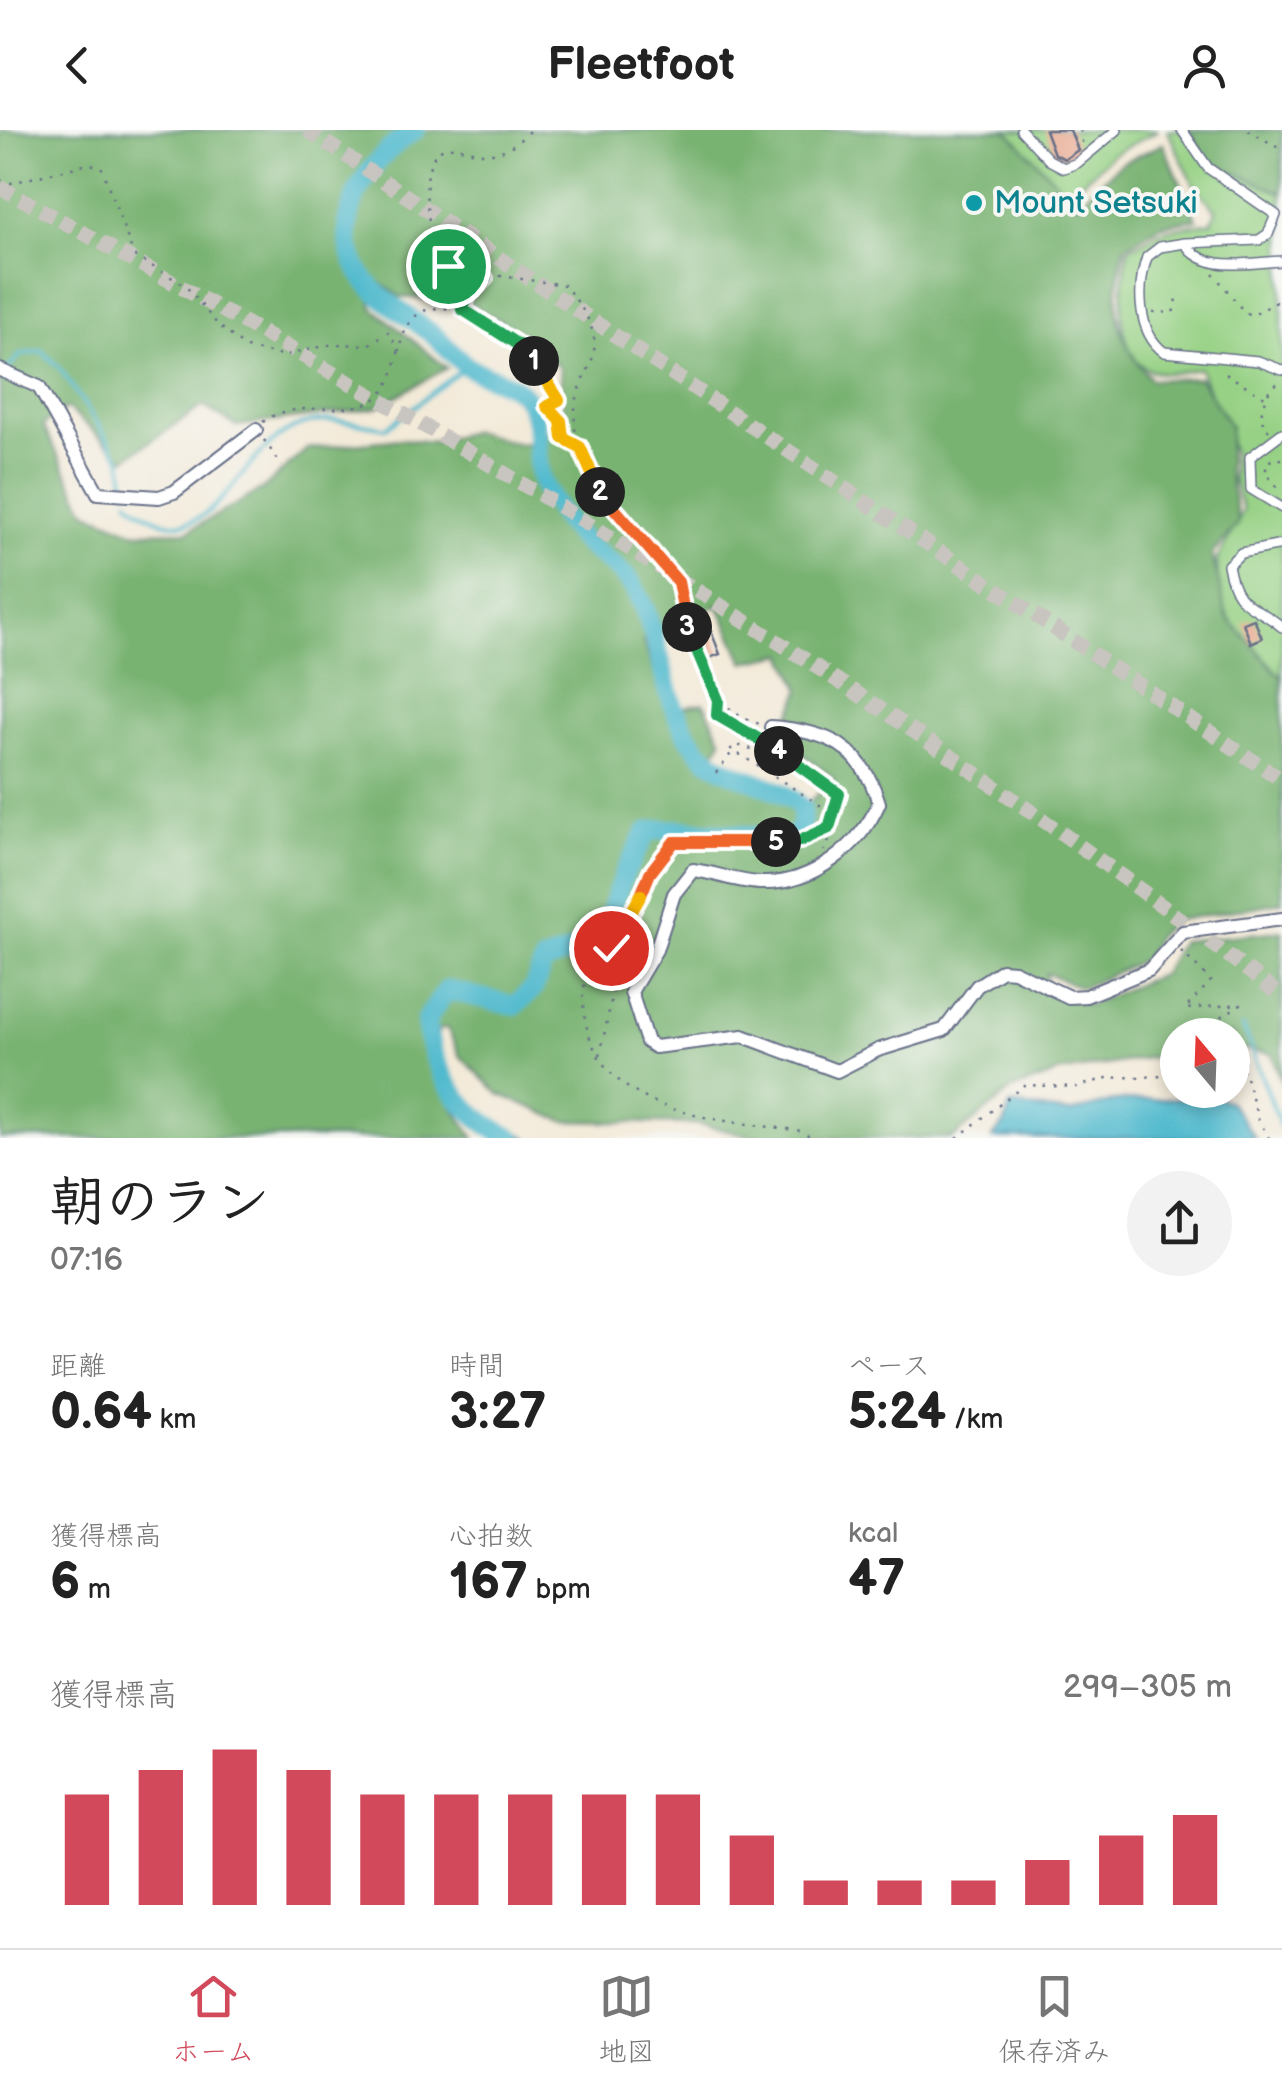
<!DOCTYPE html>
<html lang="ja">
<head>
<meta charset="utf-8">
<style>
	:root { --surface:#fff; --page:#f2f2f2; --text:#222; --muted:#767676; --line:#e0e0e0; --accent:#d1495b }
	body { margin:0; font-family:"Balsamiq Sans","Klee One",sans-serif; background:var(--page); color:var(--text); height:100vh; display:flex; flex-direction:column; font-size:38px; white-space:nowrap }
	* { box-sizing:border-box; margin:0 }
	p { font-size:32px; color:var(--muted) }
	.icon { flex:none; width:55px; height:55px; fill:none; stroke:currentColor; stroke-width:2; stroke-linecap:round; stroke-linejoin:round }
	.map { position:relative; height:1008px; overflow:hidden }
	.panel { display:flex; flex-direction:column; background:var(--surface); flex:1 }
	.panel>* { flex:none }
	.needle { width:65px; rotate:341deg }
	.controls { position:absolute; left:1160px; top:888px; display:grid; gap:20px }
	.controls a { display:grid; place-items:center; width:90px; height:90px; border-radius:50%; background:var(--surface); box-shadow:0 5px 15px #0003; font-size:50px }
	.pin { position:absolute; display:grid; place-items:center; width:85px; height:85px; color:#fff; margin:-42px; border:5px solid #fff; border-radius:50%; box-shadow:0 2px 10px #0007 }
	.km { position:absolute; width:50px; height:50px; margin:-25px; border-radius:50%; background:#222; color:#fff; font-size:28px; line-height:50px; text-align:center }
	.round { display:grid; place-items:center; flex:none; width:105px; height:105px; border-radius:52px; background:var(--page) }
	.overview { display:flex; align-items:center; justify-content:space-between; height:170px; padding:0 50px }
	h1 { font-size:55px; font-weight:700; line-height:75px }
	.figures { display:grid; grid-template-columns:repeat(3,1fr); gap:15px; height:170px; padding:10px 50px }
	.figures div { display:grid; align-content:center }
	.figures b { font-size:50px; font-weight:700 }
	.figures small { font-size:28px; font-weight:400 }
	.figures p { font-size:28px }
	.chart { height:280px; padding:20px 50px }
	.chart p { display:flex; justify-content:space-between }
	.chart svg { width:100%; height:180px; margin-top:10px; stroke:var(--accent); stroke-width:6 }
	header { display:flex; justify-content:space-between; align-items:center; height:130px; padding:0 50px; background:var(--surface); font-size:45px; font-weight:700 }
	.tabs { display:flex; justify-content:space-around; align-items:center; height:140px; border-top:2px solid var(--line); background:var(--surface); font-size:28px; color:var(--muted) }
	.tabs a { display:grid; justify-items:center; gap:5px }
	.tabs .current { color:var(--accent) }
	.map>svg:first-child { display:block }
</style>
</head>
<body>
<header><svg class="icon" aria-label="back" viewBox="0 0 24 24"><path d="M15 5l-7 7 7 7"/></svg>Fleetfoot<svg class="icon" aria-label="person" viewBox="0 0 24 24"><circle cx="12" cy="8" r="4"/><path d="M4 21q1-7 8-7t8 7"/></svg></header>
<div class="map">
<svg width="1282" height="1008" viewBox="0 0 1282 1008">
	<rect width="100%" height="100%" fill="#f6f6f2"/>
	<filter id="ink" filterUnits="userSpaceOnUse"><feTurbulence type="fractalNoise" baseFrequency=".01" numOctaves="2"/><feDisplacementMap in="SourceGraphic" scale="20" xChannelSelector="R" yChannelSelector="G"/><feConvolveMatrix kernelMatrix="1 2 1 2 8 2 1 2 1" color-interpolation-filters="sRGB"/></filter>
	<filter id="wash" filterUnits="userSpaceOnUse"><feTurbulence type="fractalNoise" baseFrequency=".0048" numOctaves="4" result="noise"/><feDisplacementMap in="SourceGraphic" scale="40" xChannelSelector="R" yChannelSelector="G"/><feGaussianBlur stdDeviation="2.25" result="paint"/><feColorMatrix in="noise" values="0 0 0 0 0 0 0 0 0 0 0 0 0 0 0 0 0 1.4 0 .05"/><feComposite in="paint" operator="in"/></filter>
	<g filter="url(#wash)">
		<rect width="100%" height="100%" fill="#f3e9d7"/>
		<path fill="#97d185" stroke="#598072" stroke-width="2.5" d="M996 0H1159L1113 24 1064 68Z
			M1167 0H1265L1282 8V557L1251 533 1218 466 1217 429 1243 381 1232 348 1233 322 1200 239C1188 240 1173 245 1161 243 1109 238 1122 153 1128 119L1164 100 1212 92 1216 80 1194 55Z"/>
		<path fill="#79b372" stroke="#4a7168" stroke-width="2.5" fill-rule="evenodd" d="M0 0H1007L1077 74 1120 34 1163 14 1197 89 1162 95 1125 117C1112 174 1112 204 1151 250L1200 248 1230 296 1228 342 1239 393 1212 424 1227 487 1282 548V772L1172 791 1157 806 1145 829 1082 858 1046 843V861L1088 875 1162 844 1181 811 1282 801V953L1272 924 1233 918 1232 905H1178L1177 923 1058 943 1012 960 953 1008H760L697 994 564 991 499 964 460 926 447 898 438 900C433 945 447 973 475 1008H0ZM366 143 400 167 467 172 529 207 560 238 563 278 544 312 519 314 473 301 433 312 400 309 307 319 263 359 188 401 134 402 86 381 43 295 67 278 125 329 203 276 236 296 375 278 447 238 373 178ZM718 475 744 532 784 524 801 560 781 607 834 649 803 678 710 630 722 610 704 573 668 580 643 511Z
			M1190 0H1282V63L1207 31Z"/>
		<path fill="#51bace" stroke="#367496" stroke-width="2.5" d="M1196 960 1230 972 1255 1008H992L1005 993 1010 975 1070 983 1115 971 1183 968Z
			M470 985 486 986 529 1008C504 1008 481 1008 470 985Z"/>
		<g fill="none" stroke-linecap="round" stroke-linejoin="round">
			<path stroke="#51bace" stroke-width="4" d="M0 248 20 225 42 221 59 237 121 329 127 361
				M128 370C210 444 232 326 294 298 326 284 354 293 386 298L467 236
				M1243 897 1282 1000"/>
			<path stroke="#51bace" stroke-width="20" d="M415 0C365 31 323 95 366 151 383 172 410 187 431 203 445 213 456 230 470 238 489 249 516 251 528 271 545 297 530 329 545 358 553 375 566 393 579 407 596 426 621 436 634 458 664 508 660 575 698 619 724 650 774 649 802 678L801 697 791 709C754 709 675 693 647 702L624 744 599 811 544 832 533 859 515 876 447 860 426 890C431 943 464 987 512 1008"/>
		</g>
		<g id="blocks">
			<path fill="#e8a68d" d="M1045 0H1070L1078 20 1065 29 1054 24Z
				M1254 489 1262 508 1251 513 1243 493Z
				M709 496 720 524 707 529 696 502Z"/>
		</g>
	</g>
	<g filter="url(#ink)">
		<use href="#blocks" fill-opacity="0" stroke="#677088" stroke-width="2.5"/>
		<g fill="none" stroke-linecap="round" stroke-linejoin="round">
			<path stroke="#c8c4bf" stroke-width="15" stroke-dasharray="15 8" stroke-linecap="butt" d="M307 0 1282 650
				M0 57C444 300 882 555 1282 867"/>
			<g stroke="#677088" stroke-width="12">
				<path id="pedestrian" d="M1021 0 1049 30 1064 38 1077 33 1117 0
					M1182 0 1208 38 1276 85 1268 104 1259 110 1185 113
					M1282 131C1249 132 1204 144 1185 113L1160 117 1147 127C1137 157 1137 202 1164 222L1258 231 1282 240
					M1282 303 1250 327 1251 359 1282 378
					M1282 415 1241 423 1228 435C1236 480 1252 472 1282 497"/>
			</g>
			<g stroke="#677088" stroke-width="16">
				<path id="minor" d="M0 240 39 257 98 363 159 367 174 362 256 300
					M771 597C827 601 861 615 879 673 860 717 812 754 763 753 739 753 717 743 693 740L674 764 656 820 631 862 647 912 655 917 743 906 837 941 878 920 944 900 977 856 1002 840 1014 841 1069 867 1086 866 1149 840 1183 802 1282 789"/>
			</g>
			<path stroke="#677088" stroke-width="2.5" stroke-dasharray="2.5 8" stroke-linecap="butt" d="M1080 0 1083 17
				M1248 0 1282 20
				M0 50 11 53 88 34 101 36 134 126 185 155 217 194 246 218 282 226 333 214 368 215 388 202 400 222
				M458 140 564 155C633 235 561 235 577 309 591 372 648 399 678 451 684 464 682 476 684 489 685 498 693 507 697 516 714 553 716 582 760 594
				M1213 143 1245 183 1253 185 1282 169
				M1274 172 1282 178
				M464 180C508 209 533 223 559 271L547 275 561 291 563 308 578 316
				M1153 182 1173 183 1178 166
				M1226 244 1265 267
				M263 292C292 269 338 286 370 272 406 256 389 196 424 181 433 176 452 179 463 179L469 164 485 148C474 145 457 143 448 136 428 120 416 38 439 21 462 4 486 48 530 0
				M1269 301 1260 287 1269 261 1281 250
				M264 310 282 336
				M1282 329 1268 331 1265 343 1282 362
				M718 571 717 585 753 603 841 665 839 690 824 721
				M792 630 737 615 731 619 831 682 829 698 786 712H674L666 718 636 776 583 858C580 987 709 988 802 1001L812 1008
				M716 643 733 621
				M831 680 839 665
				M1181 821 1211 851 1185 879 1241 874 1198 902 1220 905
				M1232 907 1240 908 1246 927 1242 937
				M600 925 613 861 620 860
				M1232 935 1244 940 1258 989 1269 1008
				M957 1008 1024 955 1077 957 1107 948 1166 946 1178 941"/>
			<use href="#pedestrian" stroke="#fff" stroke-width="9"/>
			<use href="#minor" stroke="#fff" stroke-width="12"/>
		</g>
	</g>
	<g fill="none" stroke-linecap="round" stroke-linejoin="round" filter="url(#ink)">
		<g stroke="#fff" stroke-width="20">
			<path id="split-1" d="M448 136 485 148 469 164 462 179 523 218 534 231"/>
		</g>
		<g stroke="#fff" stroke-width="20">
			<path id="split-2" d="M534 231 559 270 547 276 561 291 563 308 580 317 600 362"/>
		</g>
		<g stroke="#fff" stroke-width="20">
			<path id="split-3" d="M600 362 678 452 687 497"/>
		</g>
		<g stroke="#fff" stroke-width="20">
			<path id="split-4" d="M687 497 718 570 717 585 779 621"/>
		</g>
		<g stroke="#fff" stroke-width="20">
			<path id="split-5" d="M776 712 800 711 829 698 839 664 779 621"/>
		</g>
		<g stroke="#fff" stroke-width="20">
			<path id="split-6" d="M641 765 650 743 674 712H776"/>
		</g>
		<g stroke="#fff" stroke-width="20">
			<path id="split-7" d="M611 818 641 765"/>
		</g>
		<use href="#split-1" stroke="#22a559" stroke-width="12"/>
		<use href="#split-2" stroke="#f5b400" stroke-width="12"/>
		<use href="#split-3" stroke="#f0652b" stroke-width="12"/>
		<use href="#split-4" stroke="#22a559" stroke-width="12"/>
		<use href="#split-5" stroke="#22a559" stroke-width="12"/>
		<use href="#split-6" stroke="#f0652b" stroke-width="12"/>
		<use href="#split-7" stroke="#f5b400" stroke-width="12"/>
	</g>
	<circle fill="#0f9aa8" stroke="#f6f6f2" stroke-width="4" cx="974" cy="73" r="10"/>
	<g text-anchor="middle" dominant-baseline="central" stroke-width="8" stroke-linejoin="round" paint-order="stroke">
		<g font-size="32" fill="#0d838f" stroke="#f6f6f2" text-anchor="start">
			<text x="994" y="73">Mount Setsuki</text>
		</g>
	</g>
</svg>
<div class="controls">
<a><svg class="needle" viewBox="-14 -14 28 28"><path d="M0-13l5 13h-10z" fill="#e53935"/><path d="M0 13l5-13h-10z" fill="#767676"/></svg></a>
</div>
<div class="pin" style="left:448px;top:136px;background:#1e9e55"><svg class="icon" aria-label="arrive" viewBox="0 0 24 24"><path d="M6 21V4h12l-3 4 3 4H6"/></svg></div>
<div class="pin" style="left:611px;top:818px;background:#d93025"><svg class="icon" aria-label="check" viewBox="0 0 24 24"><path d="M5 12l5 5 9-10"/></svg></div>
<b class="km" style="left:534px;top:231px">1</b>
<b class="km" style="left:600px;top:362px">2</b>
<b class="km" style="left:687px;top:497px">3</b>
<b class="km" style="left:779px;top:621px">4</b>
<b class="km" style="left:776px;top:712px">5</b>
</div>
<section class="panel">
<div class="overview"><div><h1>朝のラン</h1><p>07:16</p></div><a class="round"><svg class="icon" aria-label="share" viewBox="0 0 24 24"><path d="M12 15V3M7 8l5-5 5 5M5 13v7h14v-7"/></svg></a></div>
<div class="figures">
<div><p>距離</p><b>0.64<small> km</small></b></div>
<div><p>時間</p><b>3:27</b></div>
<div><p>ペース</p><b>5:24<small> /km</small></b></div>
</div>
<div class="figures">
<div><p>獲得標高</p><b>6<small> m</small></b></div>
<div><p>心拍数</p><b>167<small> bpm</small></b></div>
<div><p>kcal</p><b>47</b></div>
</div>
<div class="chart"><p><span>獲得標高</span>299–305 m</p>
<svg viewBox="0 0 160 44" preserveAspectRatio="none"><path d="M5 44V17M15 44V11M25 44V6M35 44V11M45 44V17M55 44V17M65 44V17M75 44V17M85 44V17M95 44V27M105 44V38M115 44V38M125 44V38M135 44V33M145 44V27M155 44V22"/></svg>
</div>
</section>
<nav class="tabs">
<a class="current"><svg class="icon" aria-label="home" viewBox="0 0 24 24"><path d="M3 11l9-7 9 7M6 9v11h12V9"/></svg>ホーム</a>
<a><svg class="icon" aria-label="map" viewBox="0 0 24 24"><path d="M3 6l6-2 6 2 6-2v14l-6 2-6-2-6 2zM9 4v14M15 6v14"/></svg>地図</a>
<a><svg class="icon" aria-label="saved" viewBox="0 0 24 24"><path d="M7 4h10v16l-5-4-5 4z"/></svg>保存済み</a>
</nav>
</body>
</html>
